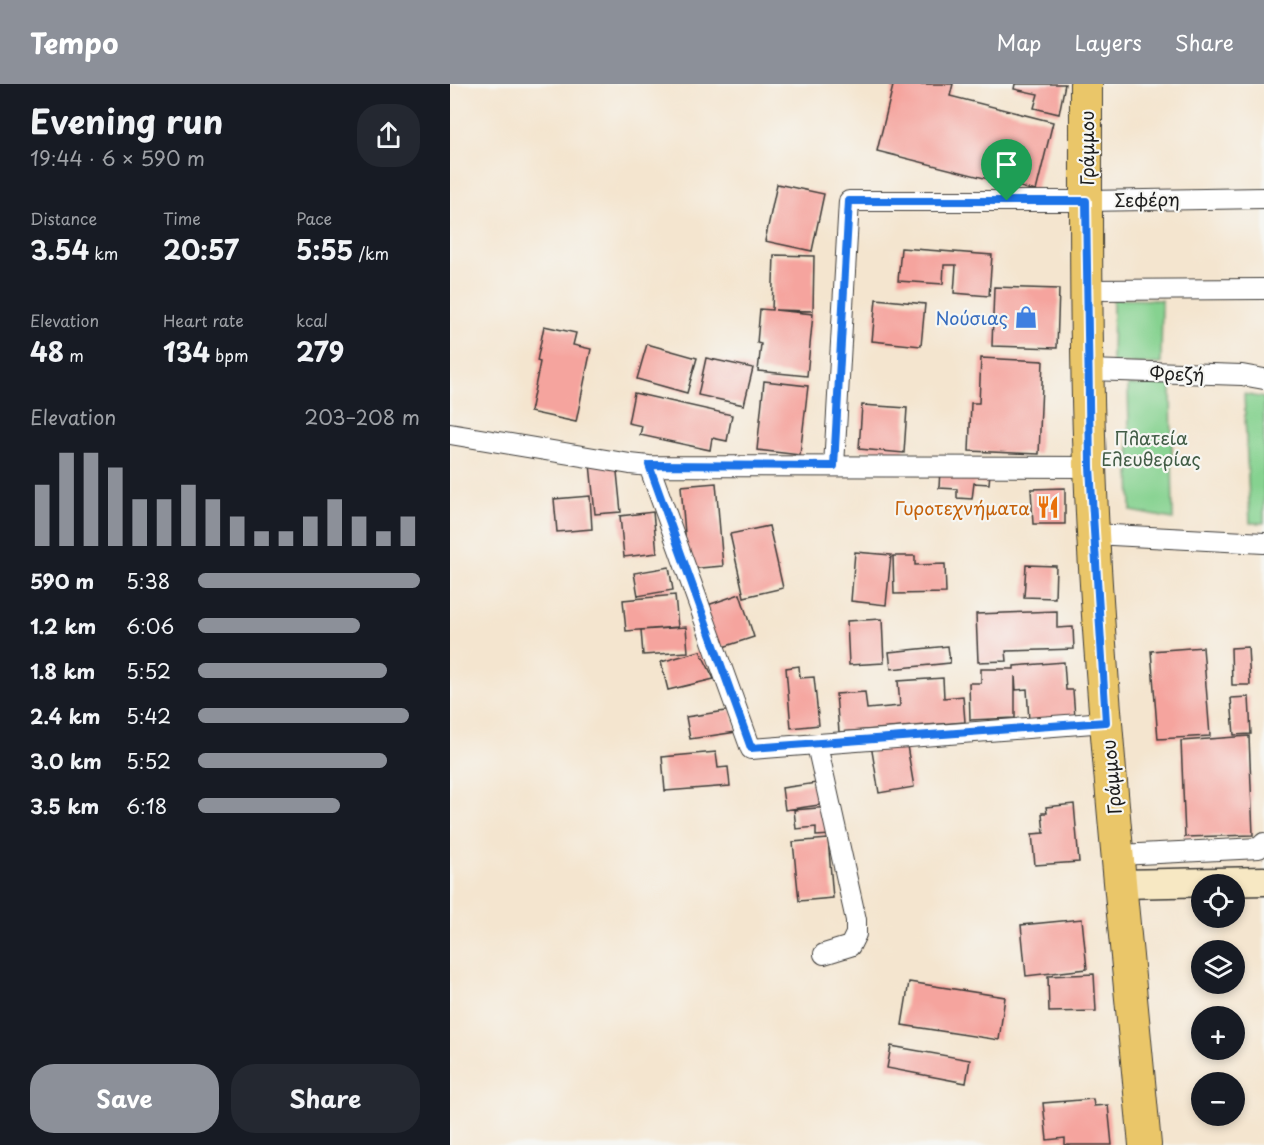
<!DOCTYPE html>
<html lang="en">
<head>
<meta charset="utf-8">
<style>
	:root { --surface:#171b24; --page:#242831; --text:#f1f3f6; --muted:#9ea1a6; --accent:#8c9099 }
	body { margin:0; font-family:"Playpen Sans",sans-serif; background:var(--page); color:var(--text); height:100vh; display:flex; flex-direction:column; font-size:22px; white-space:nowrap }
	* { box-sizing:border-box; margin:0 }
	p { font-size:20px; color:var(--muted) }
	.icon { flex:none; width:33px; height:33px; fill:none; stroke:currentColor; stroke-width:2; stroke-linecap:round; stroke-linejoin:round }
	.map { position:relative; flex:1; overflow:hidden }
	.drawer { display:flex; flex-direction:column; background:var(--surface); width:450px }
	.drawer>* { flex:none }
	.buttons { position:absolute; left:741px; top:790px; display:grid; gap:12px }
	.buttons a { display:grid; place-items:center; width:54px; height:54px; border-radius:50%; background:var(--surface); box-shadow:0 3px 9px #0003; font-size:30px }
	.pin { position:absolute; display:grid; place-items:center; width:51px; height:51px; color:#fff; margin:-62px -26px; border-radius:50% 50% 50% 0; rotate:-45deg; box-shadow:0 0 6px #0007 }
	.pin .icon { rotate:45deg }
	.round { display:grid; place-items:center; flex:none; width:63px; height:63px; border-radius:24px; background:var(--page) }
	.head { display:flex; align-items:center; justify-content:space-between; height:102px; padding:0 30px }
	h1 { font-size:33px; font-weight:700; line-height:45px }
	.stats { display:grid; grid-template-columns:repeat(3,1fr); gap:9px; height:102px; padding:6px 30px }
	.stats div { display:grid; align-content:center }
	.stats b { font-size:26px; font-weight:700 }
	.stats small { font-size:16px; font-weight:400 }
	.stats p { font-size:16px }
	.chart { height:168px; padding:12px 30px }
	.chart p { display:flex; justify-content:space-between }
	.chart svg { width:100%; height:108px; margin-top:6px; stroke:var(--accent); stroke-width:6 }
	.primary-button { display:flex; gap:12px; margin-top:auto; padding:12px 30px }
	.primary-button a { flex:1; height:69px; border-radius:24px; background:var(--accent); color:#fff; font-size:24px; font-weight:700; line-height:69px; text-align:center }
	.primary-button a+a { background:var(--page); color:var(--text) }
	ul { padding:0 30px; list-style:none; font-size:20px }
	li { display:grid; grid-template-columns:96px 72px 1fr; align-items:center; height:45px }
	li i { height:15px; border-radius:8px; background:var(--accent) }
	header { display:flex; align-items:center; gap:36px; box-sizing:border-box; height:84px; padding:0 30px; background:var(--accent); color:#fff }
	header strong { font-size:28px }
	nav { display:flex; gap:33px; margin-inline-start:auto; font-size:21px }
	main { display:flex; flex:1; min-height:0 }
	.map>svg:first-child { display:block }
</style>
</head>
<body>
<header>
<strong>Tempo</strong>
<nav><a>Map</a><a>Layers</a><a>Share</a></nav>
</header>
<main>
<section class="drawer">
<div class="head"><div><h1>Evening run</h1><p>19:44 · 6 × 590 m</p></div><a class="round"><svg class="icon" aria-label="share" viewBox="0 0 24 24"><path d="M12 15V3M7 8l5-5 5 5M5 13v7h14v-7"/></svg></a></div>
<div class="stats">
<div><p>Distance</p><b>3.54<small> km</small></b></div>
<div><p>Time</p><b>20:57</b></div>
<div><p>Pace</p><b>5:55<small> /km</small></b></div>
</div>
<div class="stats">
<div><p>Elevation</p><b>48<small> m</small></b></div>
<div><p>Heart rate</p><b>134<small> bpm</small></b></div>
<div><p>kcal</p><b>279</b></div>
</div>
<div class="chart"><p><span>Elevation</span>203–208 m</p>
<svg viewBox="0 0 160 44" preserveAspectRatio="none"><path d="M5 44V19M15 44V6M25 44V6M35 44V12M45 44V25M55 44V25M65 44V19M75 44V25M85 44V32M95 44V38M105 44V38M115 44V32M125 44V25M135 44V32M145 44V38M155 44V32"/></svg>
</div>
<ul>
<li><b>590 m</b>5:38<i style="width:100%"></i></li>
<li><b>1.2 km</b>6:06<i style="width:73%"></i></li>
<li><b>1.8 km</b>5:52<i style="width:85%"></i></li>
<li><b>2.4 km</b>5:42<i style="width:95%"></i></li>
<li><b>3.0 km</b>5:52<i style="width:85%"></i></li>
<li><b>3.5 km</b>6:18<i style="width:64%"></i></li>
</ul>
<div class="primary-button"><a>Save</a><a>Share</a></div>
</section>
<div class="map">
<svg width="814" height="1061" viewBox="0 0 814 1061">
	<rect width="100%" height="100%" fill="#f6f6f2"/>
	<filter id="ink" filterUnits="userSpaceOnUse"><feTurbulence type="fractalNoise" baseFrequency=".0167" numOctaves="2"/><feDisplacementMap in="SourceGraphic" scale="12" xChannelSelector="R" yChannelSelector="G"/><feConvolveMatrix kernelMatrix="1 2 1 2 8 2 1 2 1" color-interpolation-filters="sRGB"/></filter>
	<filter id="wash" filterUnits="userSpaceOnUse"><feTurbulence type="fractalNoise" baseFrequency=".008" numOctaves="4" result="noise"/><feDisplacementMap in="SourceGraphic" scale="24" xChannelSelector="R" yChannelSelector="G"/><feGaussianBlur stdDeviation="1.35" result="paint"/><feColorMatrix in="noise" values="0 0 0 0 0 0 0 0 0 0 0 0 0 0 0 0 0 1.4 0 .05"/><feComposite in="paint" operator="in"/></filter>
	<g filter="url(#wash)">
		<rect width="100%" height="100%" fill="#f4e5cf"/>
		<path fill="#86d290" stroke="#517756" stroke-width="1.5" d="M663 215 712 216 711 280 662 279Z
			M721 300 723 435 681 427 678 301Z
			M794 310 814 314V439H800Z"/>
		<g id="blocks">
			<path fill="#f5a49e" d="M438 0H503L500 12 603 38 586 107 427 67 443 2Z
				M565 0H615L609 30 584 24 588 10 564 5Z
				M327 100 374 110 362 167 315 157Z
				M451 164 542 171 539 212 504 209 506 181H494L493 200 448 197Z
				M324 171 364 172 363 227 325 226 363 230 357 292 308 287 311 260 307 259 310 225 322 226Z
				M544 203 609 205 607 264 542 262Z
				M426 215 475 220 471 262 422 257Z
				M94 242 126 249 123 261 141 265 126 338 80 328 90 278 87 277Z
				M197 260 247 274 237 309 187 295Z
				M256 274 303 284 294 321 248 311Z
				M531 274 593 277 589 370 519 367 521 319H529Z
				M314 297 358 302 350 371 307 366Z
				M184 309 282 331 277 357 262 354 260 366 190 351 192 342 178 339Z
				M412 321 457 324 454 369 409 365Z
				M166 378 171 428 145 430 140 380Z
				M490 385 540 389 539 400 524 399 522 415 507 414V405L489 404Z
				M266 399 273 482 238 485 231 402Z
				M615 404V440H583L581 405Z
				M140 412 142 445 107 448 104 415Z
				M203 428 207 469 174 473 170 432Z
				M319 442 333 504 294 513 280 450Z
				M405 468 441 471 436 521 401 517Z
				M443 472H465V481L495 480 496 509 444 510Z
				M576 481 606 482 605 514 574 513Z
				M219 483 223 506 188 512 184 489Z
				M290 510 304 553 267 565 252 523Z
				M225 511 228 543 176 547 173 516Z
				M607 527V544L623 543 624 565 556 567 557 577 528 578 526 530Z
				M432 535 434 579 399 581 397 537Z
				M236 543 238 568 193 571 191 546Z
				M498 562 500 579 441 585 439 568Z
				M753 563 760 652 708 655 701 567Z
				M798 563 800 601H782L781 564Z
				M250 567 264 595 218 606 211 578Z
				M614 578 616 606H623L625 633 579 637 577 605 566 606 565 592V634L520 636 519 599H531V585H564V582Z
				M349 582 350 594 364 593 369 641 341 644 336 584Z
				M493 594 494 614 513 612 515 638 389 648 386 610 415 608 417 625 450 622 448 597Z
				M799 613 801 650 784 651 781 614Z
				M282 626 286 648 240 655 236 633Z
				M799 652 803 751 735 753 731 657Z
				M456 656 464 703 429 709 421 661Z
				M266 668 268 684 278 683 280 702 215 707 212 673Z
				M373 698 376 720 335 726 332 704Z
				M624 720 629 778 585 781 582 750 594 749 592 729H597L596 723Z
				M379 723 381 751 366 752V743L346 745 344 726Z
				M378 755 383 814 349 817 343 758Z
				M632 835 637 885 576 892 571 841Z
				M644 890 646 927 599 928 598 892Z
				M459 898 555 913 549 956 452 941Z
				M441 962 520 976 516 999 437 984Z
				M643 1015 644 1022 658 1021 662 1061H615V1054L597 1056 593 1019Z"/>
		</g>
	</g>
	<g filter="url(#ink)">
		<use href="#blocks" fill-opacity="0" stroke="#3c3a37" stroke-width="1.5"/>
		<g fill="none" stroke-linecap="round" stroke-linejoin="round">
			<g stroke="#3c3a37" stroke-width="22">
				<path id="street" d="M637 206 814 205
					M639 286 792 291 814 295
					M0 350 180 380 199 382 641 383
					M199 382 301 665 656 638
					M384 382 399 117H636L814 114
					M643 450 814 459
					M367 661 406 836V850L400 862 374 870
					M669 771 809 764 814 759"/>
			</g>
			<g stroke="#3c3a37" stroke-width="31">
				<path id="secondary" d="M671 800 814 797"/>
			</g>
			<g stroke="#3c3a37" stroke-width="34">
				<path id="primary" d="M636 0C636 149 635 299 643 449 654 653 676 857 695 1061"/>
			</g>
			<use href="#street" stroke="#fff" stroke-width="20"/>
			<use href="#secondary" stroke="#f7e8c3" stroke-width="28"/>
			<use href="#primary" stroke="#eac669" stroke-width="32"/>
		</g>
	</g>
	<g fill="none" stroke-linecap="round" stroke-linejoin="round" filter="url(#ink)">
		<g stroke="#fff" stroke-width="12">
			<path id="route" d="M399 117H636L640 383 656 638 301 664 199 381 384 382Z"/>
		</g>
		<use href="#route" stroke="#1a73e8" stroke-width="8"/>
	</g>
	<defs>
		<g id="shop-bare" transform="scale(1.8)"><path d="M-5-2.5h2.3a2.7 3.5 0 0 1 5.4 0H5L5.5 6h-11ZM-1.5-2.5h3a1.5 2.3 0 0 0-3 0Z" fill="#3f7fe0" stroke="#f6f6f2" stroke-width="2.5" paint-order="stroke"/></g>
		<g id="restaurant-bare" transform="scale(1.8)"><path d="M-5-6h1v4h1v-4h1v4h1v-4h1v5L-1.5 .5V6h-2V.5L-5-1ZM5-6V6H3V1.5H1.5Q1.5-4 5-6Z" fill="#e8710a" stroke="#f6f6f2" stroke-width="2.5" paint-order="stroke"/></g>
	</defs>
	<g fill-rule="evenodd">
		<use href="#shop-bare" x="576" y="233"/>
		<use href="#restaurant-bare" x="598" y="423"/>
	</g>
	<g text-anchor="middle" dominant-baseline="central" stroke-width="4.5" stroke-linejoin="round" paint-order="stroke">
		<g font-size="18" fill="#1c1c1c" stroke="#f6f6f2">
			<text transform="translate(636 64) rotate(-90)">Γράμμου</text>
			<text transform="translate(697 115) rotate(-1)">Σεφέρη</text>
			<text transform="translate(727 289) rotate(2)">Φρεζή</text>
			<text transform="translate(661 693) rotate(-95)">Γράμμου</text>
		</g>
		<g font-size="18" fill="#366cbe" stroke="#f6f6f2" text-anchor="end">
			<text x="558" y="233">Νούσιας</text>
		</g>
		<g font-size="18" fill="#415c45" stroke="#f6f6f2">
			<text x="701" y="353">Πλατεία<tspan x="701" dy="21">Ελευθερίας</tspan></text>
		</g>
		<g font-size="18" fill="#c56008" stroke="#f6f6f2" text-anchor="end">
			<text x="580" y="423">Γυροτεχνήματα</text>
		</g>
	</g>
</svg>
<div class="buttons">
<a><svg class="icon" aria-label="locate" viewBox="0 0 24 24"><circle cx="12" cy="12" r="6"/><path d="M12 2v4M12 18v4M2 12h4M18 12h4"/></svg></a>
<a><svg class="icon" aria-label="layers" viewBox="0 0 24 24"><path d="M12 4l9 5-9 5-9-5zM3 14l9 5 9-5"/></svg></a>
<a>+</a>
<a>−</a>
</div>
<div class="pin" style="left:557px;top:117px;background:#1e9e55"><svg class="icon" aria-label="arrive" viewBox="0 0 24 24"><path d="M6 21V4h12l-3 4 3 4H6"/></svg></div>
</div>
</main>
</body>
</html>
